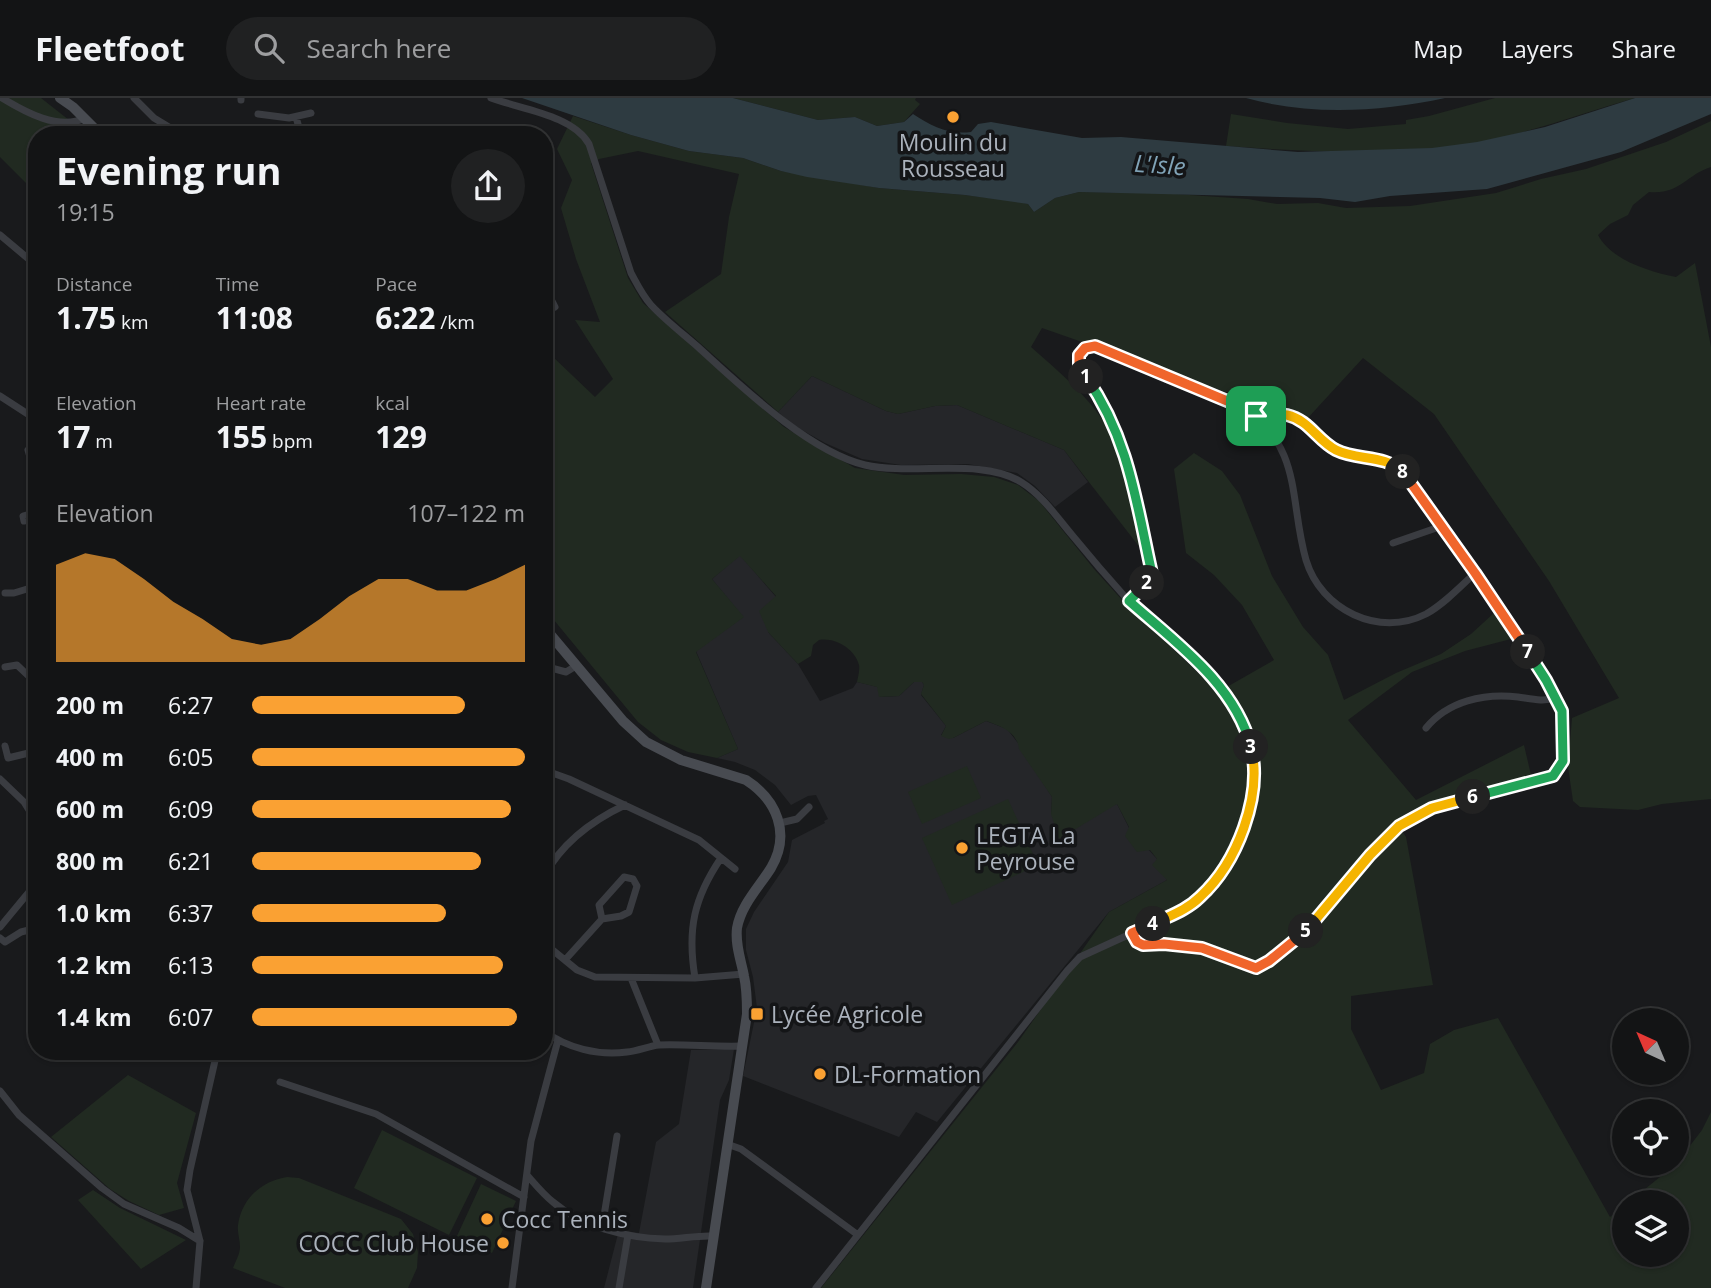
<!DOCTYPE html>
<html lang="en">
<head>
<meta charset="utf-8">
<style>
	:root { --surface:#131415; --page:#202122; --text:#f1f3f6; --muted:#9d9ea0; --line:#323334; --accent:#faa133 }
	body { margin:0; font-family:"Open Sans",sans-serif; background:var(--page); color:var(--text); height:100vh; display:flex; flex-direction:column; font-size:26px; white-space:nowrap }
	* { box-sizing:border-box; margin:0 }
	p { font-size:23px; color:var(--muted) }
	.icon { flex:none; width:38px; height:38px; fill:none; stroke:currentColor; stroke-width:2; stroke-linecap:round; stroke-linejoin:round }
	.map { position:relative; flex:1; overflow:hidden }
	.sheet { position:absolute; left:28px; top:28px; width:525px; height:934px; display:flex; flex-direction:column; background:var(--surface); border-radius:28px; box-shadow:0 2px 5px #0004,0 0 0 2px var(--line) }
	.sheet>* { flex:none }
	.needle { width:46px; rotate:316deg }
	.controls { position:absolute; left:1612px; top:910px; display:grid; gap:14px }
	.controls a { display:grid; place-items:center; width:77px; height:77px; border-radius:50%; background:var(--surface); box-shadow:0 2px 5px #0004,0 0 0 2px var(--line); font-size:35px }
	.pin { position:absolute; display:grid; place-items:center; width:60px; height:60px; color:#fff; margin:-30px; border-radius:14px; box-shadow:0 4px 10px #0006 }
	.km { position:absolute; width:35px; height:35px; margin:-18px; border-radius:50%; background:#222; color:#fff; font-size:19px; line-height:35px; text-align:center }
	.round { display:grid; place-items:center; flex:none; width:74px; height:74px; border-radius:37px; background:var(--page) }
	.headline { display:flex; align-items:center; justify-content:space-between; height:119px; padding:0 28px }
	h1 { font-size:38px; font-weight:700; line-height:52px }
	.stats { display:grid; grid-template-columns:repeat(3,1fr); gap:10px; height:119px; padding:7px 28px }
	.stats div { display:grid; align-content:center }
	.stats b { font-size:30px; font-weight:700 }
	.stats small { font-size:19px; font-weight:400 }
	.stats p { font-size:19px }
	.chart { height:196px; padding:14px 28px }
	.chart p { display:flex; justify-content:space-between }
	.chart svg { width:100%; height:126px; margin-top:7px; fill:var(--accent); opacity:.7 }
	ul { padding:0 28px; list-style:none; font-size:23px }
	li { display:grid; grid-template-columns:112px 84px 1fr; align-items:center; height:52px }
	li i { height:18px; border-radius:9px; background:var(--accent) }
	header { display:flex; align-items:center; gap:42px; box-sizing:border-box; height:98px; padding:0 35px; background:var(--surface); border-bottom:2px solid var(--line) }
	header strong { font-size:33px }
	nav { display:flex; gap:38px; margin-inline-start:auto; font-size:24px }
	.search { width:490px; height:63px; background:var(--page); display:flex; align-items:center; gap:18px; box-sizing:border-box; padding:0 24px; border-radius:38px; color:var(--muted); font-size:26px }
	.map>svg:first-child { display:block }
</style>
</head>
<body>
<header>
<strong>Fleetfoot</strong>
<div class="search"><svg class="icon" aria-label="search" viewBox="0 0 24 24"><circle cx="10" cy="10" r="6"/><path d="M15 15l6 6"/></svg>Search here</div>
<nav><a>Map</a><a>Layers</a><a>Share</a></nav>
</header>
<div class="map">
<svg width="1711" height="1190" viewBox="0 0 1711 1190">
	<rect width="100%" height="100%" fill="#191a1c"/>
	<path fill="#252629" d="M812 278 886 313 898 316 935 308 957 307 1064 352 1088 384 1055 409 1035 388 1017 375 968 366 901 367 862 361 825 345 793 327 778 314Z
		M740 457 776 499 768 534 798 566 820 603 853 590 857 584 878 589 880 599 899 598 914 584H922L924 587 921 597 946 628 941 637 953 640 986 623 1007 631 1018 645 1052 699 1051 716 1117 706 1129 730 1157 761 1167 782 1109 814 937 1024 916 1014 899 1039 743 978 757 910 753 879 746 852V831L754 814 788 764 792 742 825 725 824 723 828 721 816 697 808 698 791 707 775 687 755 672 735 664 717 660 738 651 696 553 743 519 712 481Z
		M734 951 729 982 720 1002 693 1190H604L619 1132 639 1135 656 1044 679 1026 691 952Z"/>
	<path fill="#212a21" d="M0 0H41L88 37H37V96L0 59Z
		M733 0H916L915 2 920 6 904 24 877 28 855 19 818 22Z
		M1495 0H1635C1582 15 1531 35 1476 45 1396 58 1306 54 1226 48L1231 16 1287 25 1348 31 1406 26V22L1429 18Z
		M573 18 631 37 689 53 743 60 781 73 879 90 965 97 1015 103 1028 106 1034 114 1055 100 1079 94 1161 95 1248 101 1277 106 1318 105 1346 110 1410 108 1496 95 1541 81 1586 71 1666 44 1711 23V69C1686 77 1679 97 1649 94L1633 107 1628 117 1610 126 1598 137C1611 162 1650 174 1676 179L1695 165 1711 249V701L1662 706 1638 712 1580 709 1573 703 1568 669 1572 620 1619 600 1549 483 1434 316 1363 260 1306 322 1042 230 1031 249C1067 281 1107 313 1122 361 1131 390 1134 421 1141 451L1064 352 957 307 935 308 898 316 886 313 812 278 778 314 665 214 721 176 729 119 739 76 638 53 599 61 591 65 628 180 643 205 784 329 855 370 904 377 961 376 994 379 1018 387 1039 403 1094 471 1124 504 1218 594 1274 562 1242 507 1214 477 1186 455 1174 371 1194 355 1222 373 1240 397 1272 478 1303 529 1328 557 1344 602 1396 575 1441 556 1471 536 1494 515 1511 541 1465 553 1412 574 1348 622 1416 702 1524 647 1531 677 1431 708 1397 725 1406 739 1433 887 1351 898V931L1381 992 1424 975 1430 946 1454 932 1498 920 1610 1119 1624 1108V1157H1676V1104H1629L1676 1066 1702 1032 1711 1014V1190H821L1018 944 1109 814 1167 782 1152 767 1157 761 1150 752 1137 754 1125 738 1129 729 1117 706 1059 741 1051 716 1052 699 1019 651C1017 634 1001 628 986 623L953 640 949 641 941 638 946 628 921 596 924 587 922 584H914L899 598 879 599 877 589 857 584C858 579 860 572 859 567 855 551 835 539 819 542L813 547 811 558 798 566 768 534 759 513 776 498 740 458 712 481 744 519 696 554 738 651 717 660 688 654 661 642 638 624 544 510V261L552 258 595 299 613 281 575 222 600 224 576 161 561 110 572 82 557 51Z
		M967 668 981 700 922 726 908 694Z
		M1008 701 1038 767 952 807 922 740Z
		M128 977 196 1015 177 1085 184 1110 159 1117 129 1103 110 1091 51 1039Z
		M382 1032 477 1080 449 1137 354 1090Z
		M287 1079 299 1080 401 1121 413 1136 418 1154 417 1170 408 1190H285L233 1170C235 1164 240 1156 240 1149 240 1141 237 1134 238 1127 242 1100 262 1083 287 1079Z
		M481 1086 516 1103 492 1155 457 1138Z
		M93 1092 120 1110 186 1142 141 1171 78 1102Z"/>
	<path fill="#2e3b41" d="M522 0H733L818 22 855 19 877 28 904 24 913 16C931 28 949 37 971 34L978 26 991 24 1082 40 1121 39 1298 54 1432 50 1477 44 1545 29 1635 0H1711V16L1621 54 1487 91 1390 98 1355 104 1320 100 1079 94 1055 100 1034 114 1028 106 965 97 879 90 807 79 781 73 743 60 689 53 631 37Z
		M1246 0H1445C1380 14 1310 18 1246 0Z"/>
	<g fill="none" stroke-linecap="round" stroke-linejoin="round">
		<path stroke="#3a3c41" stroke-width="7" d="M2 0C25 14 59 33 85 20
			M134 0 154 20 182 37
			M491 0C520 11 573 17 589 46L631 175C637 186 642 197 651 207 665 222 682 235 698 249 741 288 808 353 865 367 912 378 981 359 1021 384 1042 397 1056 418 1072 437 1090 459 1108 480 1127 501 1152 528 1184 548 1209 575 1253 623 1267 681 1239 740 1225 768 1211 792 1185 811L1080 859 1067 873 816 1190
			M241 2V0
			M258 16 289 20 311 15
			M296 19 301 37
			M0 137 37 168
			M544 144H550
			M544 204 552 203 555 209 544 214
			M37 285 33 286 37 308
			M0 298 37 322
			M28 352 30 359 37 357
			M24 423 23 418 37 414
			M1393 445 1442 428
			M5 495H14L37 488
			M1129 503 1149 482 1151 471 1126 357 1105 307 1079 270V257L1085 250 1095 248 1244 310C1303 350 1289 403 1306 462 1321 512 1379 540 1426 516 1444 506 1460 489 1475 475
			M544 568 566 574 576 568
			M5 569 17 567 37 586
			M37 597 32 614 37 634
			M1426 630C1448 603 1484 595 1518 599 1532 601 1543 604 1556 600
			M5 648 8 660 37 653
			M544 672 569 681 699 742 735 771
			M0 681 24 704 37 725
			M780 725 797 721 809 709
			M544 778C562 745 591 723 625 707
			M624 779 633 781 637 788 629 814 621 818 602 821 599 807Z
			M0 829 29 794 37 779
			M1132 835C1141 851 1149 845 1165 846 1197 847 1226 859 1256 870 1300 848 1328 807 1359 770 1371 756 1385 738 1400 727 1437 703 1509 689 1553 678L1563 664 1564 625 1562 613 1556 600 1547 582 1475 475 1405 376C1383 354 1358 364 1335 351 1319 341 1310 324 1292 319 1280 315 1272 318 1261 323
			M0 840 5 844 21 834 37 830
			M544 845 577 872 595 879 695 880 744 876
			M565 862 602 821
			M631 880 658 947
			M695 880C687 831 694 800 721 760
			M544 933C567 950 598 958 627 954 638 953 649 948 659 947 687 946 714 949 742 948
			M280 984 376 1016 524 1099
			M0 993 19 1017 102 1090 124 1106 179 1130 200 1143
			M727 1046 741 1051 858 1137
			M527 1077C535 1086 543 1096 553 1104 582 1129 627 1140 665 1141 681 1141 697 1137 713 1138
			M602 1130 617 1038
			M196 1190 200 1143 187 1092 190 1072 217 954
			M512 1190 531 1043 558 942
			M619 1190 628 1137"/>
		<path stroke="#484b51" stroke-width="10" d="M60 0 73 9 101 37
			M544 529 623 623 646 644 681 662 746 682C777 702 791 736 771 770 759 789 741 807 737 830 735 847 741 862 744 878 747 891 747 903 747 916L706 1190"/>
	</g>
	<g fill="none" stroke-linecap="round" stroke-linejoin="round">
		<g stroke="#fff" stroke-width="14">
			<path id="split-1" d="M1086 279 1079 270V257L1085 250 1095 248 1244 310 1256 318"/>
		</g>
		<g stroke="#fff" stroke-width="14">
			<path id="split-2" d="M1086 279C1128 339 1136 402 1151 471L1152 476 1147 485"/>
		</g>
		<g stroke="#fff" stroke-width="14">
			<path id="split-3" d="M1147 485 1129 503C1175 544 1235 586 1251 649"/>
		</g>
		<g stroke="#fff" stroke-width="14">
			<path id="split-4" d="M1153 826C1169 818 1187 812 1200 799 1237 765 1263 698 1251 649"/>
		</g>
		<g stroke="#fff" stroke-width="14">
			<path id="split-5" d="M1153 826 1132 835 1137 844 1143 847 1164 846 1202 850 1256 870 1269 863 1306 833"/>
		</g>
		<g stroke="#fff" stroke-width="14">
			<path id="split-6" d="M1306 833 1370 757 1399 728 1432 710 1473 699"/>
		</g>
		<g stroke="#fff" stroke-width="14">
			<path id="split-7" d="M1473 699 1553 678 1563 663 1562 613 1546 582 1528 554"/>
		</g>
		<g stroke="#fff" stroke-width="14">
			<path id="split-8" d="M1403 374 1475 475 1528 554"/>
		</g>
		<g stroke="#fff" stroke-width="14">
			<path id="split-9" d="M1256 318 1261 323C1270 319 1277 315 1287 317 1309 322 1317 342 1336 352 1358 363 1384 356 1403 374"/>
		</g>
		<use href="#split-1" stroke="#f0652b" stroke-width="9"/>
		<use href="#split-2" stroke="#22a559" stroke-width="9"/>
		<use href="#split-3" stroke="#22a559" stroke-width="9"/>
		<use href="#split-4" stroke="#f5b400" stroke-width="9"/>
		<use href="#split-5" stroke="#f0652b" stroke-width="9"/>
		<use href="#split-6" stroke="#f5b400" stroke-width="9"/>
		<use href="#split-7" stroke="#22a559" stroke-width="9"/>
		<use href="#split-8" stroke="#f0652b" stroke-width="9"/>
		<use href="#split-9" stroke="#f5b400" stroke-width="9"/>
	</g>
	<g fill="#faa133" stroke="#141517" stroke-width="2.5">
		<circle cx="953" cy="19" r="7"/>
		<circle cx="962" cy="750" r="7"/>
		<rect x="750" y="909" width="14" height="14" rx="3.5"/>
		<circle cx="820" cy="976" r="7"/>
		<circle cx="487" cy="1121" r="7"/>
		<circle cx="503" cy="1145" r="7"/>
	</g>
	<g text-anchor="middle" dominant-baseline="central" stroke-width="7" stroke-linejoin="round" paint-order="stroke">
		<g font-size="23" fill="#abb2bc" stroke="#141517" text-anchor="start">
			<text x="953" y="44" text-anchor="middle">Moulin du<tspan x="953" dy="26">Rousseau</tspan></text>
			<text x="976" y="737">LEGTA La<tspan x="976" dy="26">Peyrouse</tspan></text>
			<text x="771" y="916">Lycée Agricole</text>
			<text x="834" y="976">DL-Formation</text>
			<text x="501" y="1121">Cocc Tennis</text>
			<text x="489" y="1145" text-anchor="end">COCC Club House</text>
		</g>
		<g font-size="24" font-style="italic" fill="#81a4b8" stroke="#141517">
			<text transform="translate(1160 66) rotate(4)">L'Isle</text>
		</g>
	</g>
</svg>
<div class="controls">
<a><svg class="needle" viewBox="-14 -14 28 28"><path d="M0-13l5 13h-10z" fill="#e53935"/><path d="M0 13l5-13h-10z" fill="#9d9ea0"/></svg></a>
<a><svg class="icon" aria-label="locate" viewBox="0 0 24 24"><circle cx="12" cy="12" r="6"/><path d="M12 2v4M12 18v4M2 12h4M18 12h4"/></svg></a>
<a><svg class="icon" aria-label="layers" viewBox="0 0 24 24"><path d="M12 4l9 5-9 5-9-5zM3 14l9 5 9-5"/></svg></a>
</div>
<div class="pin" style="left:1256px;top:318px;background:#1e9e55"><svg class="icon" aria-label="arrive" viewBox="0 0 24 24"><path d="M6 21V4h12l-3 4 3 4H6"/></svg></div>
<b class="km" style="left:1086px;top:279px">1</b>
<b class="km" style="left:1147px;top:485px">2</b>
<b class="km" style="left:1251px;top:649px">3</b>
<b class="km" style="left:1153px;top:826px">4</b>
<b class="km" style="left:1306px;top:833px">5</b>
<b class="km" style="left:1473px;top:699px">6</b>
<b class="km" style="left:1528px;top:554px">7</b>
<b class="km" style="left:1403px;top:374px">8</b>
<section class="sheet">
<div class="headline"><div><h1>Evening run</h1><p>19:15</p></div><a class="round"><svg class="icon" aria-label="share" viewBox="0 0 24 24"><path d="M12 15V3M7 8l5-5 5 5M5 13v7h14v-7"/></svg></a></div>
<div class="stats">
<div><p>Distance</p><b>1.75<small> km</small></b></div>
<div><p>Time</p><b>11:08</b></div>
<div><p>Pace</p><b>6:22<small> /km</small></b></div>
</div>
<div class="stats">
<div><p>Elevation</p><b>17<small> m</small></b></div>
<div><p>Heart rate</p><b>155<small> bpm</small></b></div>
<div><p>kcal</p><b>129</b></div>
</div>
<div class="chart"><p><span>Elevation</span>107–122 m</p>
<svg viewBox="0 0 160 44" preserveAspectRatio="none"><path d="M0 44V10L10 6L20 8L30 15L40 23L50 29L60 36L70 38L80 36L90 29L100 21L110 15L120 15L130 19L140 19L150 15L160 10V44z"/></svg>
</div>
<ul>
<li><b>200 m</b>6:27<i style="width:78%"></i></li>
<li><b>400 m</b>6:05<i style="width:100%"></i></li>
<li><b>600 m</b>6:09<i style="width:95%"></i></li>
<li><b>800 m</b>6:21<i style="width:84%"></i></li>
<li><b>1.0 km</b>6:37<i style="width:71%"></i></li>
<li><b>1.2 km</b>6:13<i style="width:92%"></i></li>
<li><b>1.4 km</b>6:07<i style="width:97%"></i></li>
</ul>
</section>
</div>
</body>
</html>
